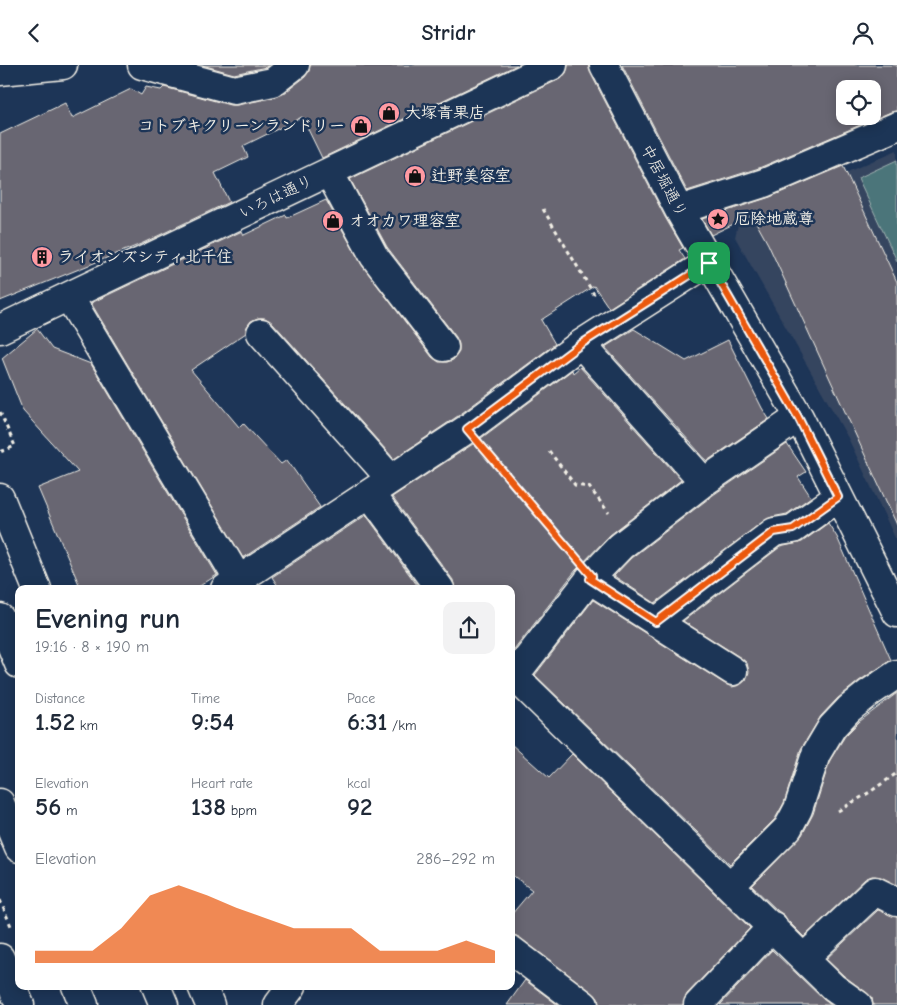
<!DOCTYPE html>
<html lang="en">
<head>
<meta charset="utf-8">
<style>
	:root { --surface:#fff; --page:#f2f2f3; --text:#1f2937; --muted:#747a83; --accent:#ea580c }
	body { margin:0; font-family:"Comic Neue","Klee One",sans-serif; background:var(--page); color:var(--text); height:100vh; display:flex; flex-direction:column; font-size:19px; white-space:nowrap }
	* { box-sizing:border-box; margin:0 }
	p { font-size:16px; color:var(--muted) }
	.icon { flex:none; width:28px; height:28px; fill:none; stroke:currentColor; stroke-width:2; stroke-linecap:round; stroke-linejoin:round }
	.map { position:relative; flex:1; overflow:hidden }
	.panel { position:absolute; left:15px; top:520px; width:500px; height:405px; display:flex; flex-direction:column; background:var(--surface); border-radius:10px; box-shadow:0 2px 12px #0003 }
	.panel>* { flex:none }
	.controls { position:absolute; left:836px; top:15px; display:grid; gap:10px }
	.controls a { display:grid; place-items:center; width:45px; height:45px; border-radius:10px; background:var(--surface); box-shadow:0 2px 12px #0003; font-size:25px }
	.pin { position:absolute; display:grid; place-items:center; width:42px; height:42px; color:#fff; margin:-21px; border-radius:10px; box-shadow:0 2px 8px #0006 }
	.round { display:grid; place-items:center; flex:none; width:52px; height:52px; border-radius:10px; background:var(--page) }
	.overview { display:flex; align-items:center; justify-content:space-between; height:85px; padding:0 20px }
	h1 { font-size:28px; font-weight:600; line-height:38px }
	.figures { display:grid; grid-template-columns:repeat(3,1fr); gap:8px; height:85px; padding:5px 20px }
	.figures div { display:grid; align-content:center }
	.figures b { font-size:25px; font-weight:600 }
	.figures small { font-size:14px; font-weight:400 }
	.figures p { font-size:14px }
	.chart { height:140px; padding:10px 20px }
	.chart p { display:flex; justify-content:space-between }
	.chart svg { width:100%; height:90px; margin-top:5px; fill:var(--accent); opacity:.7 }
	header { display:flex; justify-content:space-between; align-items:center; height:65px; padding:0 20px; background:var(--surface); font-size:22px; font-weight:600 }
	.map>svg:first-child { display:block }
</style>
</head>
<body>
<header><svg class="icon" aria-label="back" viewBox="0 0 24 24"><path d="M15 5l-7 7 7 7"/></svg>Stridr<svg class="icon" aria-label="person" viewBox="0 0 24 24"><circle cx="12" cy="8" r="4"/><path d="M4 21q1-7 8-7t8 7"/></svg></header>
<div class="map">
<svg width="897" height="940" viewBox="0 0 897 940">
	<rect width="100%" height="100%" fill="#1d3557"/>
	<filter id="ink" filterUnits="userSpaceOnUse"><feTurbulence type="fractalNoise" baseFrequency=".02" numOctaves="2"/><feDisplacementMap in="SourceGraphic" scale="10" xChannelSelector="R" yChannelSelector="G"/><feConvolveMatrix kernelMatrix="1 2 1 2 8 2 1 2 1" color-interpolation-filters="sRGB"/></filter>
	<g filter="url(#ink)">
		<path fill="#34445f" d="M897 85V477L848 373 735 172 739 155Z"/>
		<path fill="#4c757a" stroke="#a0b3b1" d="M897 95V196L858 113Z"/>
		<path fill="#686672" stroke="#f4f1e8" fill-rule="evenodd" d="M202 0H269L266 2 234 9Z
			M310 0H517L322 93 302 52 243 81 248 92 215 108 229 137 141 179 0 236V69L65 38 72 53 131 24 141 30 146 22 161 25 164 22 230 40H237L276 32 283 29 305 12 309 6Z
			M568 0H588L590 7 665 152 683 183 679 185 685 194 609 243 594 221 541 255 555 279 458 351 394 394 273 258 265 253H258L251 256 246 263V268L191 305 239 362 243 358 281 399 287 395 320 442 243 493 91 238 242 166 244 170 286 150 287 153 326 135 362 200 432 292 439 297H447L453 295 459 287V279L456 272 387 182 350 114 560 14 566 8Z
			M622 0H897V46L891 47 759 103 687 126ZM845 24H872V51H845Z
			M843 101 897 217V460L768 179 752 150 711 170 702 154 770 132Z
			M37 264 52 284 91 299 217 510 195 524H81L38 423 78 407 23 346 2 293Z
			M634 264 686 296 728 275 762 343 769 354 707 396 605 282Z
			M580 302 681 415 610 470 576 505 511 589V524H455L453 515 392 432 476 377 572 305 573 308Z
			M787 379 806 407 798 412 811 432 787 449 772 452 765 455 655 538 614 511 631 493 713 430Z
			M366 450 420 524H280L272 512Z
			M828 458 837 472 891 595 859 616 838 633 821 651 801 684 784 738 775 754 730 799 535 610 593 535 725 619 732 622 740 620 746 615 749 607 747 598 741 593 683 556 780 482 802 477Z
			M897 628V820L881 812 872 811 865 814 804 872 788 856 784 850 778 846 752 821 802 770 813 749 830 695 845 671 860 656Z
			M511 679 549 713 572 689 750 863 687 929 683 940H599L598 933 593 928 520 873 511 868V850L532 825 511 809Z
			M878 845 897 852V940H873L872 933 867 928 844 911 826 894Z
			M772 885 823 934 831 940H720Z
			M525 915 558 940H507Z"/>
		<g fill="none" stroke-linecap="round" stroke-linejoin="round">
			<g stroke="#f4f1e8" stroke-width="31">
				<path id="minor" d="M142 0 234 25 273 17 295 0
					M604 0 679 145 799 352 897 548
					M0 6 63 0
					M329 107 374 191 444 282
					M679 145 764 118 897 61
					M69 232 244 524
					M0 264 553 0
					M261 268 391 414
					M581 279 704 417
					M370 429 440 524
					M0 433 37 524
					M589 514 733 606
					M225 524 467 364 581 279 709 197
					M656 557 774 467 793 464 838 432
					M514 611 834 923 858 940
					M511 615 592 511 621 481 704 417 799 352
					M730 821 788 763 798 744 816 689 832 662 849 644 869 628 897 609
					M511 885 584 940
					M0 893 20 940
					M804 893 875 826 897 837
					M202 921 210 940
					M278 940 292 921
					M698 940 773 861"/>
			</g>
			<g stroke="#f4f1e8" stroke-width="31">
				<path id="highway" d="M0 553 19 599
					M0 738 19 783
					M76 921 84 940
					M156 921 164 940"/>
			</g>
			<path stroke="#f4f1e8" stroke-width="3" stroke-dasharray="4 4" stroke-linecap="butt" d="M543 144 595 231
				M0 347 15 381 0 387
				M549 386 575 420 589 422 609 448
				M489 390 571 486
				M838 746 870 727 897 708
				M0 835 11 861"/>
			<use href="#minor" stroke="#1d3557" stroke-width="28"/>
			<use href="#highway" stroke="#1d3557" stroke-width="28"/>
		</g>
	</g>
	<g fill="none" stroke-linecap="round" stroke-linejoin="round" filter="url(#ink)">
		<g stroke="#fff" stroke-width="10">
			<path id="route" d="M709 198 798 352 838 432 793 464 774 467 656 557 590 514 592 511 467 364 581 279Z"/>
		</g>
		<use href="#route" stroke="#ea580c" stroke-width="6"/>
	</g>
	<defs>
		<g id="shop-disc" transform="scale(1.125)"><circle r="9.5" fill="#ff9aa2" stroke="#1d3557"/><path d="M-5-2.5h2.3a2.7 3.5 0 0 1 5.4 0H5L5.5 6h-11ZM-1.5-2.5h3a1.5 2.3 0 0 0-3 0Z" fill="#111"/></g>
		<g id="sight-disc" transform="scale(1.125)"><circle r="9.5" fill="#ff9aa2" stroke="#1d3557"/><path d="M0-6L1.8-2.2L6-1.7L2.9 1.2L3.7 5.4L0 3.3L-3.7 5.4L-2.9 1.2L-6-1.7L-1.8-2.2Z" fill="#111"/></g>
		<g id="building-disc" transform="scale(1.125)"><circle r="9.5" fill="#ff9aa2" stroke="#1d3557"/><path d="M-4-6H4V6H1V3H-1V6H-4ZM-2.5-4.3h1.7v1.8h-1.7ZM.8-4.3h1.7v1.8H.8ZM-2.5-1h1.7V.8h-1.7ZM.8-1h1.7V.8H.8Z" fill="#111"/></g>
	</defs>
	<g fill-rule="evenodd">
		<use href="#shop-disc" x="389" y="48"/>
		<use href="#shop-disc" x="361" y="61"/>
		<use href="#shop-disc" x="415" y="111"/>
		<use href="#sight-disc" x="718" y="154"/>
		<use href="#shop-disc" x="333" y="156"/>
		<use href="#building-disc" x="42" y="192"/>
	</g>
	<g text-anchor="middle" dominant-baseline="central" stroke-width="5" stroke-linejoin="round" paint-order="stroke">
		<g font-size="16" font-weight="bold" fill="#f4f1e8" stroke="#1d3557" text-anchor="start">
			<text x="405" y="48">大塚青果店</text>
			<text x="345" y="61" text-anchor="end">コトブキクリーンランドリー</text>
			<text x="431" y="111">辻野美容室</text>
			<text x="734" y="154">厄除地蔵尊</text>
			<text x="349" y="156">オオカワ理容室</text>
			<text x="58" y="192">ライオンズシティ北千住</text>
		</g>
		<g font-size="16" fill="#f4f1e8" stroke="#1d3557">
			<text transform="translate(664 116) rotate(62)">中居堀通り</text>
			<text transform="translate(276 132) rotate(-26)">いろは通り</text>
		</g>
	</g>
</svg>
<div class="controls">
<a><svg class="icon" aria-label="locate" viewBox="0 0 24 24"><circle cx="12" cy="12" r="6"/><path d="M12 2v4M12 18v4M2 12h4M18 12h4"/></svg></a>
</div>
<div class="pin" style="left:709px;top:198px;background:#1e9e55"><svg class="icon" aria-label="arrive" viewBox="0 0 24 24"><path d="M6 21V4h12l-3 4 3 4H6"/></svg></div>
<section class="panel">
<div class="overview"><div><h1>Evening run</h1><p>19:16 · 8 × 190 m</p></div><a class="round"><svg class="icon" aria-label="share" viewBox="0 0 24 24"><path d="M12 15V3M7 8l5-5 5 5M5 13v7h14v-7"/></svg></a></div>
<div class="figures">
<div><p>Distance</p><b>1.52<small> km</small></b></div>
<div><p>Time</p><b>9:54</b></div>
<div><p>Pace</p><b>6:31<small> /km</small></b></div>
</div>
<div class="figures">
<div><p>Elevation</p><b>56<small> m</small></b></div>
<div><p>Heart rate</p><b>138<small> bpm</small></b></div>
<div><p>kcal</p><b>92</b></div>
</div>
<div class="chart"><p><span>Elevation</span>286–292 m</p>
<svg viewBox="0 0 160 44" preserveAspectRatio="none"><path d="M0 44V38L10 38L20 38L30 27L40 11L50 6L60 11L70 17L80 22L90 27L100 27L110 27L120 38L130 38L140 38L150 33L160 38V44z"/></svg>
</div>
</section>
</div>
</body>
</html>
